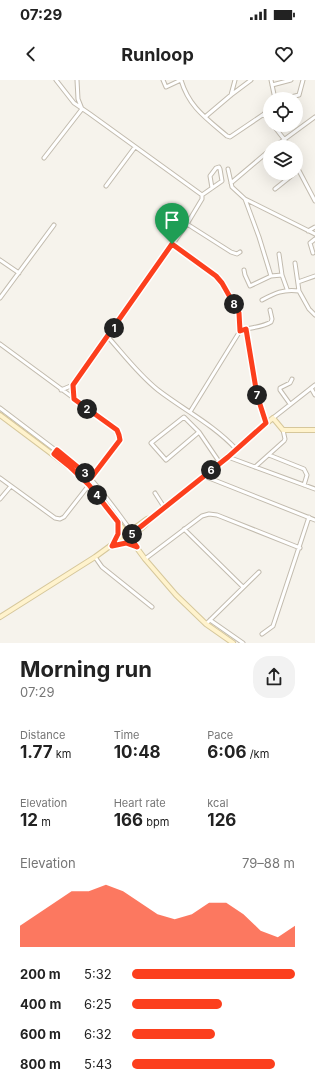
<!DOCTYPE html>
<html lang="en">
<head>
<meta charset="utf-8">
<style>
	:root { --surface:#fff; --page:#f2f2f2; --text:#222; --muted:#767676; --accent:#fc3f1d }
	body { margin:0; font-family:Inter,sans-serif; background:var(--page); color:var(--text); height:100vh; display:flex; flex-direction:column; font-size:15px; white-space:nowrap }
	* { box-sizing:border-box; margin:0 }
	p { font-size:13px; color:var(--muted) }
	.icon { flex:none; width:22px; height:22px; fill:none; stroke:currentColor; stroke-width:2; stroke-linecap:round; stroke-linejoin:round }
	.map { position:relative; height:563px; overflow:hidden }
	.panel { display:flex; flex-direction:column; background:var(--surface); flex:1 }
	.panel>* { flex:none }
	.buttons { position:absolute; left:263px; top:12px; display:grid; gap:8px }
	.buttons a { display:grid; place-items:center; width:40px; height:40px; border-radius:50%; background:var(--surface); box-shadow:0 4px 16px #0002; font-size:20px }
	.pin { position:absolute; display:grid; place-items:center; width:34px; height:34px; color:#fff; margin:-41px -17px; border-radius:50% 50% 50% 0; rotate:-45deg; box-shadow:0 0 4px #0007 }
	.pin .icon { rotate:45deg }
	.km { position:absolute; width:20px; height:20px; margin:-10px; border-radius:50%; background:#222; color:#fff; font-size:11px; line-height:20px; text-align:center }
	.round { display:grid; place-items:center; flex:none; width:42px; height:42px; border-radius:16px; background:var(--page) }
	.summary { display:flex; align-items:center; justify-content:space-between; height:68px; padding:0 20px }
	h1 { font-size:22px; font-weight:700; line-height:30px }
	.metrics { display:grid; grid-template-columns:repeat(3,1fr); gap:6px; height:68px; padding:4px 20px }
	.metrics div { display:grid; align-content:center }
	.metrics b { font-size:17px; font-weight:700 }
	.metrics small { font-size:11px; font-weight:400 }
	.metrics p { font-size:11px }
	.chart { height:112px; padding:8px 20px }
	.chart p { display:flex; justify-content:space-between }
	.chart svg { width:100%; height:72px; margin-top:4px; fill:var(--accent); opacity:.7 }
	ul { padding:0 20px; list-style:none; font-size:13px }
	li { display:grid; grid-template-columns:64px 48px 1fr; align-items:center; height:30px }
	li i { height:10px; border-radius:5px; background:var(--accent) }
	.status { display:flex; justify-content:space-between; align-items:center; height:28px; padding:0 20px; background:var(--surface); direction:ltr }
	.status svg { height:11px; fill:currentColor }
	header { display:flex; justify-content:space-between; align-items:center; height:52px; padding:0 20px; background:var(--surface); font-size:18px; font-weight:700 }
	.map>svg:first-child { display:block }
</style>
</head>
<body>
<div class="status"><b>07:29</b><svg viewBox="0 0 49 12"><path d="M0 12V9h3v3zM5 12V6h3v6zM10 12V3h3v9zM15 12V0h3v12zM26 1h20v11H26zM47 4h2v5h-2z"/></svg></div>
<header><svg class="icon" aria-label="back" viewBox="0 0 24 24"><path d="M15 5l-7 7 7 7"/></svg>Runloop<svg class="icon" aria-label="heart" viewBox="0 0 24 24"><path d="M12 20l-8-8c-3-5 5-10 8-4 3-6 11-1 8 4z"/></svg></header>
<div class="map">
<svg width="315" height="563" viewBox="0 0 315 563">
	<rect width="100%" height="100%" fill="#f6f3ec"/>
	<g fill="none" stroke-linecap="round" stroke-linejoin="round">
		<g stroke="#c2bbae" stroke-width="5">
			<path id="minor" d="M56 0 74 23 90 34 202 115V119L187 144 73 305 61 310
				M77 0 78 19 82 29
				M163 0 166 7 181 0
				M181 0C189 27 206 38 227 56L230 57 264 34
				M271 0 275 19
				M272 5 291 0
				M231 15 235 0
				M283 19 299 15 303 0
				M270 27 264 34 270 42
				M205 37 231 15 251 0
				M273 45 284 59 288 67
				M274 67 315 37
				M44 78 82 29
				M296 85 315 121
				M228 89 232 107 245 119 315 154
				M231 103 270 70
				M106 106 135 67
				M275 109 295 93
				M202 115 222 101 220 89 219 87 216 88 210 96 212 108
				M245 119 259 157 271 196
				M187 144 231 172 237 174 240 172
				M308 151 315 147
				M172 164 217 196 229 213 239 233 240 251 190 332
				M313 173 310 163 315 159
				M279 174 282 195 287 209
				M0 180 19 193
				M295 183 299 211 309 229 315 235
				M244 190 245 195 250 206 271 196 282 195
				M298 202 315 196
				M0 218 54 145
				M262 220C275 213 283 209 299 211
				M245 249 257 315 266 343
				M240 251C250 247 261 248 271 242L272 239 270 230
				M108 257C124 275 139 295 158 310 184 330 214 345 236 369
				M0 264 117 350 119 355 120 360 91 398
				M73 305 74 319
				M311 308 315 315
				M290 324 280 310V308L290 303 292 299
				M0 328 83 391C102 409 116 431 132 452
				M273 338 315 305
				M199 352 166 380 151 363 184 337 199 352 220 383
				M269 375 304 389 307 395 304 405
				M228 377 315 409
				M255 387 284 361 285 359 283 350
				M204 396 315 440
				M0 398 55 438 60 439 64 437 89 405
				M155 413 164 427
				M0 419 11 406
				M184 449 243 507
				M95 477 102 487 152 527
				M145 479 202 436 209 434 217 435 300 468
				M210 540 243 563
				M206 544 259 492
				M262 554 273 546 309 437"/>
		</g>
		<g stroke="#d6c79b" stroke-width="6">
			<path id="secondary" d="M0 335 80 395 103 422 145 479 176 515 206 544 233 563
				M115 461 119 452 118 443
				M120 464H129L136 467
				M115 465C127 459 143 450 151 438
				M0 537 95 477 147 439 151 438 204 396 273 338 283 350H315"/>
		</g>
		<use href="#minor" stroke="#fff" stroke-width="3"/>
		<use href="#secondary" stroke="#fff3cd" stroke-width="4"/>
	</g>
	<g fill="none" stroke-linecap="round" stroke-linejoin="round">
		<g stroke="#fff" stroke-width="8">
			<path id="route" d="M172 164 216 196 222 203 239 233 240 251 246 249 257 315 266 343 228 377 129 456 137 467 126 463 112 466 118 454V442L89 405 69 386 54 374 57 370 91 398 120 360 119 355 117 350 74 319 73 305Z"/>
		</g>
		<use href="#route" stroke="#fc3f1d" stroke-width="5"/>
	</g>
</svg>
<div class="buttons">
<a><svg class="icon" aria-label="locate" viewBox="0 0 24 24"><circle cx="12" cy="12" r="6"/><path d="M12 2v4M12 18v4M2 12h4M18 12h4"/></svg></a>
<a><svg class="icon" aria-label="layers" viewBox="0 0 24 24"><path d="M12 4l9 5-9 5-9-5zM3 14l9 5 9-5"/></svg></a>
</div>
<div class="pin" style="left:172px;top:164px;background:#1e9e55"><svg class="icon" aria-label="arrive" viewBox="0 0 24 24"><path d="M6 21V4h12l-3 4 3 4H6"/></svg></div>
<b class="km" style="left:114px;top:248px">1</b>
<b class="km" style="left:87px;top:329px">2</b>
<b class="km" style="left:85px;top:393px">3</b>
<b class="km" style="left:97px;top:415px">4</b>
<b class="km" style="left:132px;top:454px">5</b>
<b class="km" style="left:211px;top:390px">6</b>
<b class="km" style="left:257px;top:315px">7</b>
<b class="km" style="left:234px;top:224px">8</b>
</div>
<section class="panel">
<div class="summary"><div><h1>Morning run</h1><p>07:29</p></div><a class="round"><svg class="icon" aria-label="share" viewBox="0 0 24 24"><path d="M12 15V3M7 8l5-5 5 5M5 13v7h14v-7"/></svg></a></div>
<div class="metrics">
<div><p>Distance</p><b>1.77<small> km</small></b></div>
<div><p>Time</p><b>10:48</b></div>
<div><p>Pace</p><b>6:06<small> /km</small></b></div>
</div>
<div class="metrics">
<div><p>Elevation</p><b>12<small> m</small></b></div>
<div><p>Heart rate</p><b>166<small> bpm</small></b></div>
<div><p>kcal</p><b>126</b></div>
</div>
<div class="chart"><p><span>Elevation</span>79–88 m</p>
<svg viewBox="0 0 160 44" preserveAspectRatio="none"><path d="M0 44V31L10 24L20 17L30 10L40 10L50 6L60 10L70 17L80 24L90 27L100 24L110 17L120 17L130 24L140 34L150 38L160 31V44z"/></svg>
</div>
<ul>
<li><b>200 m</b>5:32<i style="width:100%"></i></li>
<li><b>400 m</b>6:25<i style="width:55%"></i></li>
<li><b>600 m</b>6:32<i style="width:51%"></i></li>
<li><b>800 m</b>5:43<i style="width:88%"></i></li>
</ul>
</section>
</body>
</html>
